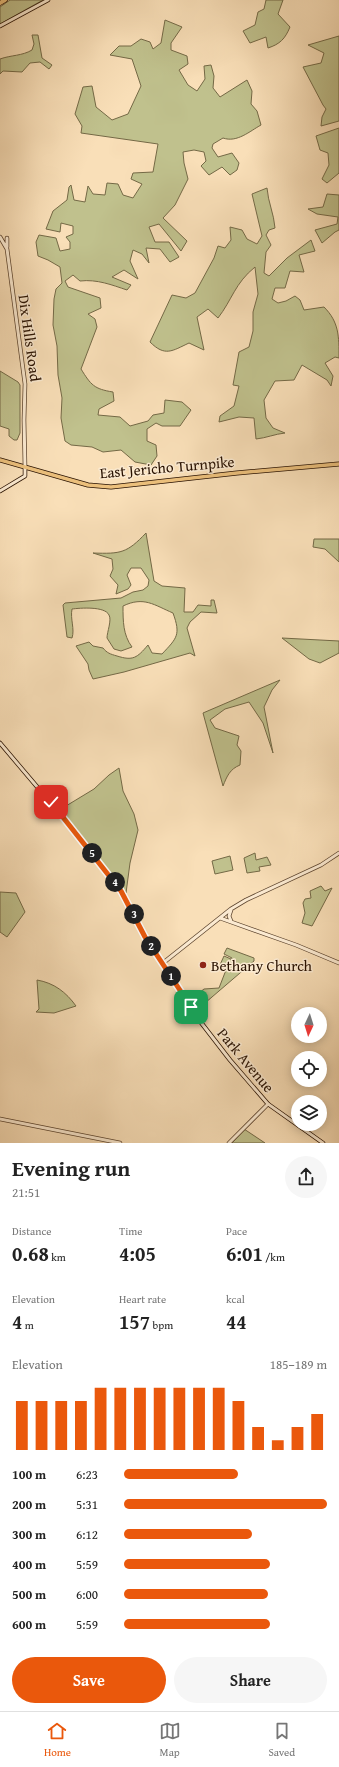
<!DOCTYPE html>
<html lang="en">
<head>
<meta charset="utf-8">
<style>
	:root { --surface:#fff; --page:#f6f6f6; --text:#222; --muted:#767676; --line:#e0e0e0; --accent:#ea580c }
	body { margin:0; font-family:"Gentium Book Plus",serif; background:var(--page); color:var(--text); height:100vh; display:flex; flex-direction:column; font-size:15px; white-space:nowrap }
	* { box-sizing:border-box; margin:0 }
	p { font-size:13px; color:var(--muted) }
	.icon { flex:none; width:22px; height:22px; fill:none; stroke:currentColor; stroke-width:2; stroke-linecap:round; stroke-linejoin:round }
	.map { position:relative; height:1143px; overflow:hidden }
	.drawer { display:flex; flex-direction:column; background:var(--surface); flex:1 }
	.drawer>* { flex:none }
	.needle { width:26px; rotate:184deg }
	.tools { position:absolute; left:291px; top:1007px; display:grid; gap:8px }
	.tools a { display:grid; place-items:center; width:36px; height:36px; border-radius:50%; background:var(--surface); box-shadow:0 2px 10px #0003; font-size:20px }
	.pin { position:absolute; display:grid; place-items:center; width:34px; height:34px; color:#fff; margin:-17px; border-radius:8px; box-shadow:0 2px 6px #0006 }
	.km { position:absolute; width:20px; height:20px; margin:-10px; border-radius:50%; background:#222; color:#fff; font-size:11px; line-height:20px; text-align:center }
	.round { display:grid; place-items:center; flex:none; width:42px; height:42px; border-radius:21px; background:var(--page) }
	.head { display:flex; align-items:center; justify-content:space-between; height:68px; padding:0 12px }
	h1 { font-size:22px; font-weight:700; line-height:30px }
	.figures { display:grid; grid-template-columns:repeat(3,1fr); gap:6px; height:68px; padding:4px 12px }
	.figures div { display:grid; align-content:center }
	.figures b { font-size:20px; font-weight:700 }
	.figures small { font-size:11px; font-weight:400 }
	.figures p { font-size:11px }
	.chart { height:112px; padding:8px 12px }
	.chart p { display:flex; justify-content:space-between }
	.chart svg { width:100%; height:72px; margin-top:4px; stroke:var(--accent); stroke-width:6 }
	.primary-button { display:flex; gap:8px; margin-top:auto; padding:8px 12px }
	.primary-button a { flex:1; height:46px; border-radius:24px; background:var(--accent); color:#fff; font-size:16px; font-weight:700; line-height:46px; text-align:center }
	.primary-button a+a { background:var(--page); color:var(--text) }
	ul { padding:0 12px; list-style:none; font-size:13px }
	li { display:grid; grid-template-columns:64px 48px 1fr; align-items:center; height:30px }
	li i { height:10px; border-radius:5px; background:var(--accent) }
	.tab-bar { display:flex; justify-content:space-around; align-items:center; height:56px; border-top:1px solid var(--line); background:var(--surface); font-size:11px; color:var(--muted) }
	.tab-bar a { display:grid; justify-items:center; gap:2px }
	.tab-bar .on { color:var(--accent) }
	.map>svg:first-child { display:block }
</style>
</head>
<body>
<div class="map">
<svg width="339" height="1143" viewBox="0 0 339 1143">
	<rect width="100%" height="100%" fill="#f9dfb8"/>
	<filter id="stains"><feTurbulence type="fractalNoise" baseFrequency=".005" numOctaves="4"/><feColorMatrix values="0 0 0 0 .2 0 0 0 0 .09 0 0 0 0 .02 0 0 0 .5 -.17"/></filter>
	<radialGradient id="worn" r=".72"><stop offset=".6" stop-color="#630" stop-opacity="0"/><stop offset="1" stop-color="#630" stop-opacity=".3"/></radialGradient>
	<path fill="#c0c18d" stroke="#746946" d="M10 0H43L0 24V7Z
		M266 0H283L278 14 290 27C285 39 280 44 268 48L266 37 250 43 243 31 255 25 258 12 264 9Z
		M165 20 182 27 171 43V50L187 56 188 64 179 70 188 85 197 91 205 79 204 66 211 65 214 76 213 88 220 97 247 80 252 91 251 104 257 111 261 125C250 131 237 143 223 138L213 144 212 148 218 157 232 153 239 163 237 170 230 175 222 167 209 175 201 166 206 161 204 152 194 150 183 152 184 163 188 179 175 205 163 218 187 241 181 251 159 224 149 227 155 242H169L179 257 170 262 160 249 146 248 149 263 142 254 133 250 130 261 138 279 124 270 112 277 131 285 127 290C112 285 97 279 80 281L73 275 65 281 68 287 100 298 101 308 88 314 95 319 97 327 81 369C91 385 94 389 113 392L114 401 99 409 98 415 120 417 130 426 148 421 153 415 164 413 165 400 182 402 191 410 180 426H162L156 423 147 429V441L156 445 157 456 151 465 135 462 121 450 103 452 92 447 71 445 65 441 61 418 62 398 58 375 57 346 53 325 54 299 56 289 62 283 60 267 48 260 38 256 36 242 39 235 56 238 60 251 70 249V242L66 237 73 234V226L61 223 60 232 46 229 53 211 67 200 69 187 71 185 74 200 85 202 88 186 93 194 105 195 107 183 118 184 123 195 133 198 142 184 131 179 133 173 153 172 158 144 81 133 82 126 75 114 83 87 92 86 96 107 112 120 128 114 141 86 132 59 110 55 119 46H131L141 39 150 42 153 49 161 43Z
		M32 35H38L42 58 52 65 49 69 40 62 30 63 22 72 3 71 0 74V59C11 55 22 56 32 50L34 44Z
		M339 36V121L321 126 322 117 326 109 323 105 303 67 321 63 324 53 308 45Z
		M339 128V173L327 183 322 179 329 165 328 153 320 150 316 136Z
		M267 188C268 202 274 214 275 228L269 230 266 235 271 245 266 252 264 273 269 276 287 258 311 240 315 251 299 255 304 272 290 271 285 288H275L272 299 278 303 286 301 295 296 300 300 304 310 324 307C339 322 339 336 339 358L335 357 325 363 333 376 331 386 327 380 302 365 294 380 275 381 264 400 266 418 273 428 285 433C275 434 266 438 256 439L254 418 239 417 219 422 220 416 234 406 239 386 233 385 239 352 249 347 253 331V312L258 294 255 267C235 283 232 300 218 318L208 309 197 317 204 350 189 343C172 351 165 357 150 342L172 295 186 298 195 293 214 258 218 246 225 248 231 240 230 227 242 230 247 239 257 244 262 236 252 194Z
		M327 194 339 195V230L335 232 322 243 315 230 337 224 338 217 317 214 308 209 323 207Z
		M0 371 18 382 20 385V433L17 440H14L9 436V429L0 426Z
		M146 533 154 581 162 586 185 588 184 612H193L198 605 211 606V600H214L217 613 201 612 190 622 187 628 195 656 190 653 124 672 93 679 89 670 88 664 76 646 89 642 93 646 103 648C107 653 110 654 117 656 133 661 137 658 148 645L152 653 162 654C177 638 181 635 173 613 154 605 144 596 123 606 123 621 123 635 132 647L121 651 114 649 107 638C107 632 112 620 109 615 105 606 80 608 72 609 70 619 75 629 72 638L67 637 63 605 65 603 121 598 133 592 143 590 148 586 149 580 141 568H131L127 575 131 585 128 589 116 594 118 585 110 576 113 569 112 559 93 553C121 554 127 553 146 533Z
		M314 539H339V562L325 549 313 547Z
		M282 638 339 641V653L320 663 309 659Z
		M280 680 272 690 264 707 273 753 263 723 249 702 225 709 210 720 215 728 239 736 237 745 241 751 240 765C230 769 227 776 223 786L203 713Z
		M119 768 123 791 134 814 138 830 130 863 126 893 61 809 94 789 109 775Z
		M255 853 256 860 267 857 271 865 259 867 260 871 247 873 244 858Z
		M230 856 233 870 215 874 212 861Z
		M321 886 325 891 332 888 312 926 302 923 305 913 303 903 305 899 311 898 310 891Z
		M0 892 16 893 25 912 7 937 0 932Z
		M227 948 254 958V961L198 1009 194 997 204 989 219 988 226 970 219 967 224 956 231 959V960L232 958 224 954Z
		M37 980C54 983 66 992 76 1006L54 1013 36 1012 39 1009Z
		M244 1129 265 1143H232Z"/>
	<g fill="none" stroke-linecap="round" stroke-linejoin="round">
		<g stroke="#5c442e" stroke-width="4.5">
			<path id="tertiary" d="M0 237 7 249 25 384 24 420 25 467
				M7 238V247
				M231 910 229 916 231 921
				M220 918 296 945 339 963
				M163 963 231 909 246 900 321 865 339 853
				M0 1119 120 1143
				M229 1143 268 1104"/>
		</g>
		<g stroke="#281100" stroke-width="4.5">
			<path id="secondary" d="M0 26 48 0
				M0 491 25 476V467
				M0 743 72 828 121 891 145 937 196 1016 230 1060 268 1104 323 1143"/>
		</g>
		<g stroke="#281100" stroke-width="5">
			<path id="primary" d="M0 460 88 485 111 487 237 473 339 464"/>
		</g>
		<g stroke="#281100" stroke-width="5.5">
			<path id="motorway" d="M0 3 5 0"/>
		</g>
		<use href="#tertiary" stroke="#fbead1" stroke-width="3"/>
		<use href="#secondary" stroke="#fbead1" stroke-width="3"/>
		<use href="#primary" stroke="#ecc07c" stroke-width="3.5"/>
		<use href="#motorway" stroke="#ecc07c" stroke-width="4"/>
	</g>
	<g fill="none" stroke-linecap="round" stroke-linejoin="round">
		<g stroke="#fff" stroke-width="8">
			<path id="route" d="M51 802 121 891 145 937 191 1007"/>
		</g>
		<use href="#route" stroke="#ea580c" stroke-width="5"/>
	</g>
	<circle fill="#8f2418" stroke="#fbead1" stroke-width="1.5" cx="203" cy="965" r="4"/>
	<g text-anchor="middle" dominant-baseline="central" stroke-width="3" stroke-linejoin="round" paint-order="stroke">
		<g font-size="15" fill="#281100" stroke="#fbead1">
			<text transform="translate(30 338) rotate(82)">Dix Hills Road</text>
			<text transform="translate(167 467) rotate(-5)">East Jericho Turnpike</text>
			<text transform="translate(246 1060) rotate(50)">Park Avenue</text>
		</g>
		<g font-size="15" fill="#281100" stroke="#fbead1" text-anchor="start">
			<text x="211" y="965">Bethany Church</text>
		</g>
	</g>
	<rect width="100%" height="100%" filter="url(#stains)"/>
	<rect width="100%" height="100%" fill="url(#worn)"/>
</svg>
<div class="tools">
<a><svg class="needle" viewBox="-14 -14 28 28"><path d="M0-13l5 13h-10z" fill="#e53935"/><path d="M0 13l5-13h-10z" fill="#767676"/></svg></a>
<a><svg class="icon" aria-label="locate" viewBox="0 0 24 24"><circle cx="12" cy="12" r="6"/><path d="M12 2v4M12 18v4M2 12h4M18 12h4"/></svg></a>
<a><svg class="icon" aria-label="layers" viewBox="0 0 24 24"><path d="M12 4l9 5-9 5-9-5zM3 14l9 5 9-5"/></svg></a>
</div>
<div class="pin" style="left:191px;top:1007px;background:#1e9e55"><svg class="icon" aria-label="arrive" viewBox="0 0 24 24"><path d="M6 21V4h12l-3 4 3 4H6"/></svg></div>
<div class="pin" style="left:51px;top:802px;background:#d93025"><svg class="icon" aria-label="check" viewBox="0 0 24 24"><path d="M5 12l5 5 9-10"/></svg></div>
<b class="km" style="left:171px;top:976px">1</b>
<b class="km" style="left:151px;top:946px">2</b>
<b class="km" style="left:134px;top:914px">3</b>
<b class="km" style="left:115px;top:882px">4</b>
<b class="km" style="left:92px;top:853px">5</b>
</div>
<section class="drawer">
<div class="head"><div><h1>Evening run</h1><p>21:51</p></div><a class="round"><svg class="icon" aria-label="share" viewBox="0 0 24 24"><path d="M12 15V3M7 8l5-5 5 5M5 13v7h14v-7"/></svg></a></div>
<div class="figures">
<div><p>Distance</p><b>0.68<small> km</small></b></div>
<div><p>Time</p><b>4:05</b></div>
<div><p>Pace</p><b>6:01<small> /km</small></b></div>
</div>
<div class="figures">
<div><p>Elevation</p><b>4<small> m</small></b></div>
<div><p>Heart rate</p><b>157<small> bpm</small></b></div>
<div><p>kcal</p><b>44</b></div>
</div>
<div class="chart"><p><span>Elevation</span>185–189 m</p>
<svg viewBox="0 0 160 44" preserveAspectRatio="none"><path d="M5 44V14M15 44V14M25 44V14M35 44V14M45 44V6M55 44V6M65 44V6M75 44V6M85 44V6M95 44V6M105 44V6M115 44V14M125 44V30M135 44V38M145 44V30M155 44V22"/></svg>
</div>
<ul>
<li><b>100 m</b>6:23<i style="width:56%"></i></li>
<li><b>200 m</b>5:31<i style="width:100%"></i></li>
<li><b>300 m</b>6:12<i style="width:63%"></i></li>
<li><b>400 m</b>5:59<i style="width:72%"></i></li>
<li><b>500 m</b>6:00<i style="width:71%"></i></li>
<li><b>600 m</b>5:59<i style="width:72%"></i></li>
</ul>
<div class="primary-button"><a>Save</a><a>Share</a></div>
</section>
<nav class="tab-bar">
<a class="on"><svg class="icon" aria-label="home" viewBox="0 0 24 24"><path d="M3 11l9-7 9 7M6 9v11h12V9"/></svg>Home</a>
<a><svg class="icon" aria-label="map" viewBox="0 0 24 24"><path d="M3 6l6-2 6 2 6-2v14l-6 2-6-2-6 2zM9 4v14M15 6v14"/></svg>Map</a>
<a><svg class="icon" aria-label="saved" viewBox="0 0 24 24"><path d="M7 4h10v16l-5-4-5 4z"/></svg>Saved</a>
</nav>
</body>
</html>
